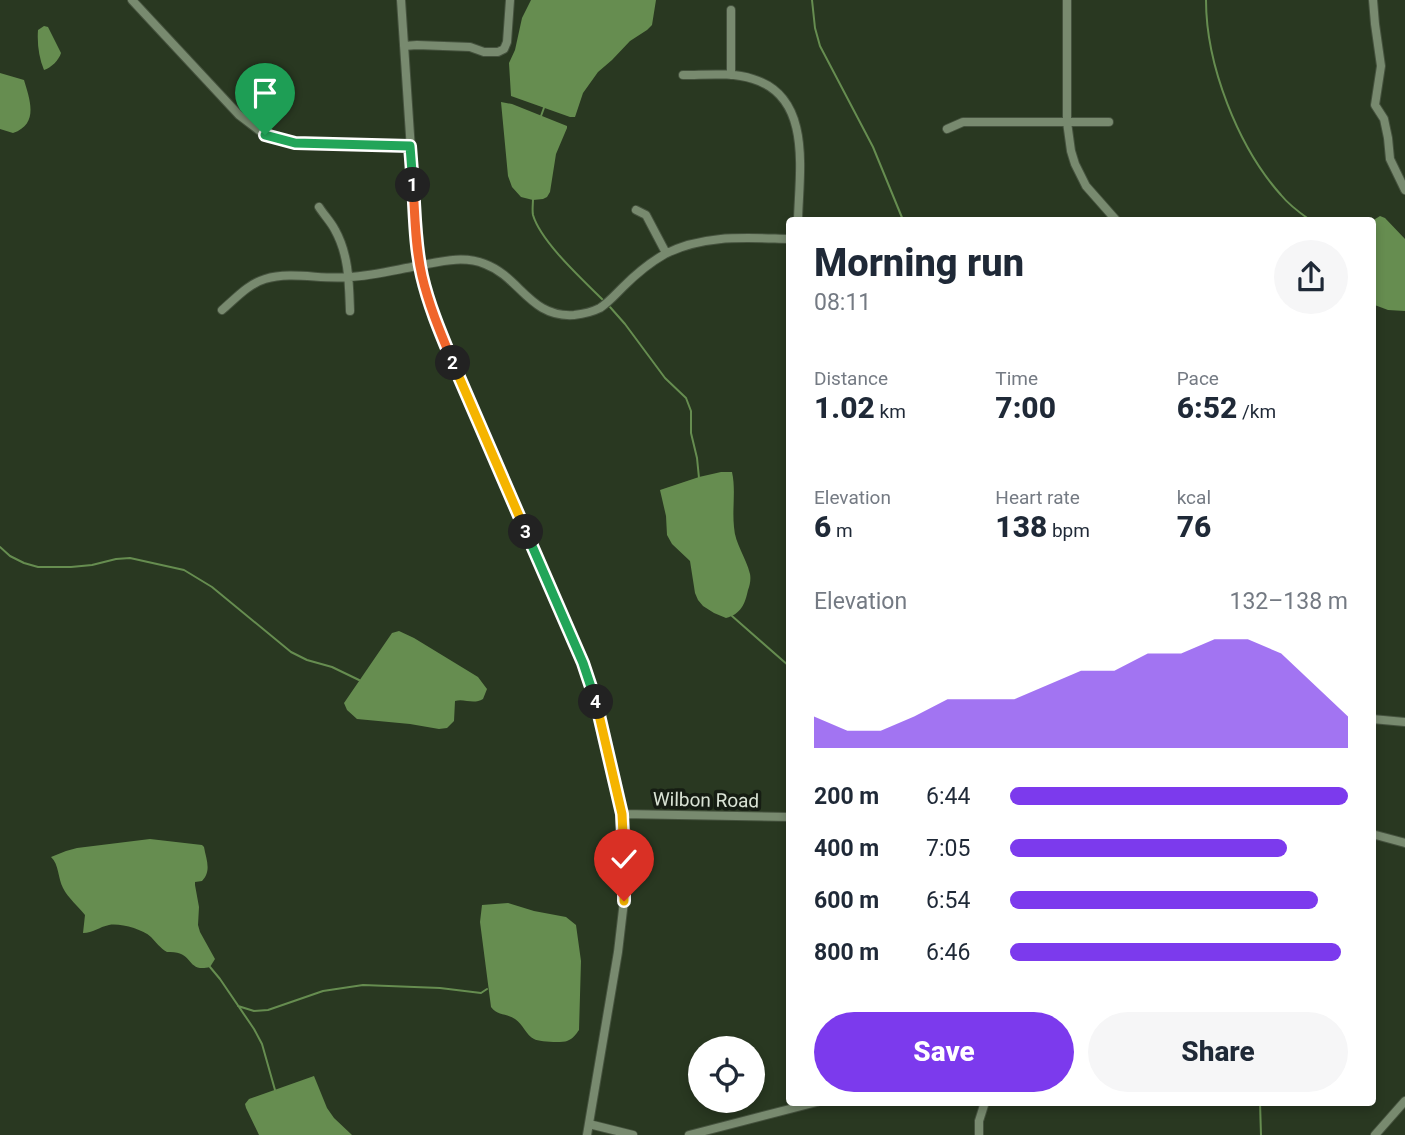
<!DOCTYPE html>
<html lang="en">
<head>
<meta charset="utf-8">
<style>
	:root { --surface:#fff; --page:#f6f6f7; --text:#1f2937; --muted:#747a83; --accent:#7c3aed }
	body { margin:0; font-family:Roboto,sans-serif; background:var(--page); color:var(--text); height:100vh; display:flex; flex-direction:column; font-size:26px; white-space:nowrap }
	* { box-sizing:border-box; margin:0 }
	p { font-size:23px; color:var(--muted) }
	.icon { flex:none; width:38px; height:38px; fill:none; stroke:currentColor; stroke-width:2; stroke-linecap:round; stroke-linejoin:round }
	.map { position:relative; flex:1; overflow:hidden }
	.drawer { position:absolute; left:786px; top:217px; width:590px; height:889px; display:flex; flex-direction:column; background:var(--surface); border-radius:7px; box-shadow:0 4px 10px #0003 }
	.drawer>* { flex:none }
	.tools { position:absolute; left:688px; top:1036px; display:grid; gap:14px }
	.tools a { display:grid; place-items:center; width:77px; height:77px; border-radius:50%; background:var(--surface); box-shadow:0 4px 10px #0003; font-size:35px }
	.pin { position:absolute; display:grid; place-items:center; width:60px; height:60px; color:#fff; margin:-72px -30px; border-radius:50% 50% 50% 0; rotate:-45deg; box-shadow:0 0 7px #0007 }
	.pin .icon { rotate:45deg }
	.km { position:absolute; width:35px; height:35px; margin:-18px; border-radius:50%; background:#222; color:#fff; font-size:19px; line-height:35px; text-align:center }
	.round { display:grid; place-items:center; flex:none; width:74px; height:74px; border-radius:37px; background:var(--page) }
	.overview { display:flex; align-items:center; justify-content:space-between; height:119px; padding:0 28px }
	h1 { font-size:38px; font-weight:800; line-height:52px }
	.metrics { display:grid; grid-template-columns:repeat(3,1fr); gap:10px; height:119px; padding:7px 28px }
	.metrics div { display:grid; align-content:center }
	.metrics b { font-size:30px; font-weight:800 }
	.metrics small { font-size:19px; font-weight:400 }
	.metrics p { font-size:19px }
	.chart { height:196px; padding:14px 28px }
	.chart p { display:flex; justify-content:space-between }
	.chart svg { width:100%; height:126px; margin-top:7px; fill:var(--accent); opacity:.7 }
	.action { display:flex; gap:14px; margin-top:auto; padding:14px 28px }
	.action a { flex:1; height:80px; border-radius:42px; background:var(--accent); color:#fff; font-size:28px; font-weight:800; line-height:80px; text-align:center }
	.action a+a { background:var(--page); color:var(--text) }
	ul { padding:0 28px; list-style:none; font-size:23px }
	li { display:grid; grid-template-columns:112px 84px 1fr; align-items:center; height:52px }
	li i { height:18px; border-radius:9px; background:var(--accent) }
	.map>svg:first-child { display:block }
</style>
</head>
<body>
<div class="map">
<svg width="1405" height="1135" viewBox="0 0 1405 1135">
	<rect width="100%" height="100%" fill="#293821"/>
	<path fill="#668d50" d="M531 0H656L652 25 647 30 630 41 612 60 598 72 583 93 575 117H570L511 96 509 63 515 50 522 18Z
		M44 26 48 27 61 53C59 60 51 68 44 70 39 58 37 44 38 30Z
		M0 73 24 80C30 100 39 124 13 133L0 129Z
		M501 102 512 104 567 126V128L556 154 550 192 547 197 543 199 533 200 521 197 512 187 508 176Z
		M1380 216 1385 218 1405 239V311L1388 310 1372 304V221Z
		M721 472H732C736 490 732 508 734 527 735 544 746 557 750 574 751 579 750 585 748 590 745 604 741 614 726 618L714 613 703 606 698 600 695 593 690 561 672 544 667 535 666 516 660 490 699 477Z
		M399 631 414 638 478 677 487 689 483 699C473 705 464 698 455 701L454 721 447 728 439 729 410 724 357 719 347 710 344 703 392 633Z
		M150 839 202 845 204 847C206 859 212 871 202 881L195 882V885L199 907 198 925 200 932 215 959 210 967C185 973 195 950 167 952 160 948 156 942 151 937 142 929 120 923 109 925 99 927 93 933 83 933L85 915C78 906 68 898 63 888 58 879 59 864 51 857L66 851 77 848Z
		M508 903 534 911 566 917 576 925 581 961 579 1030C576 1034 573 1039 567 1041 562 1043 539 1042 534 1039 526 1035 523 1024 515 1019 506 1013 498 1016 491 1007L480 922 482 905Z
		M314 1076 327 1108 334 1118 352 1135H259L246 1108 245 1104 249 1099Z"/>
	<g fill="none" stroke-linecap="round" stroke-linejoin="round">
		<path stroke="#668d50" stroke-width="2" d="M812 0 815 28 820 46 873 147 903 220
			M1206 0C1206 65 1238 147 1281 195 1289 205 1300 213 1310 220
			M541 116 545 105
			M533 199C533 204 532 210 533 215 541 242 583 280 603 300
			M610 307 625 324 665 378 686 398 691 411V433L697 458 699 478
			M0 547 10 556 24 563 38 567H71L92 565 116 559 130 558 184 570 212 587 291 652 307 660 332 667 359 680
			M732 616 789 666
			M210 967 220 979 254 1029 262 1044 275 1090
			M238 1006 254 1011 268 1010 323 991 363 985 440 988 481 993 487 989
			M1260 1102 1261 1135"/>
		<g stroke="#45523e" stroke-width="10">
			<path id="minor" d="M132 0 239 115 265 135 295 143 410 146
				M401 0 418 255 422 277 435 321 583 663 602 723 622 814 624 901 618 952 587 1135
				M1067 0V122L1071 151 1075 164 1086 186 1116 220
				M1373 0 1375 24 1381 66 1375 105 1384 119 1388 138 1390 159 1405 190
				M404 46 417 45 470 47 484 52H498L504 49 507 42 510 0
				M683 75C706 75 731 72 753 79 813 97 799 173 798 220
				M731 75V10
				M947 129 963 122H1109
				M319 207C324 215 331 222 335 230 349 255 349 283 350 311
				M636 210 646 215 666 253
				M222 310C235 299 248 284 265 279 292 271 322 280 349 277 372 276 395 270 417 266 439 262 463 255 485 264 520 277 530 318 574 315 583 314 592 312 600 308 608 303 616 294 623 287 636 274 649 263 665 254 704 234 747 238 789 239
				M1372 719 1405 722
				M622 814 789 817
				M1372 834 1405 843
				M589 1124 633 1135
				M689 1135 817 1102
				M979 1135V1121L985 1102
				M1375 1135 1405 1101"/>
		</g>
		<use href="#minor" stroke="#788a6f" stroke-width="8"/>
	</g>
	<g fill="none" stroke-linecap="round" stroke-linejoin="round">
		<g stroke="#fff" stroke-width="14">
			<path id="split-1" d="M265 135 295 143 410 146 413 185"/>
		</g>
		<g stroke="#fff" stroke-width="14">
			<path id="split-2" d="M413 185C415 215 415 246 422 276 429 306 441 334 453 363"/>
		</g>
		<g stroke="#fff" stroke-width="14">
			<path id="split-3" d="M453 363 526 532"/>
		</g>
		<g stroke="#fff" stroke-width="14">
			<path id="split-4" d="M526 532 583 663 596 702"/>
		</g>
		<g stroke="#fff" stroke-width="14">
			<path id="split-5" d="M596 702 622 814 624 856V901"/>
		</g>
		<use href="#split-1" stroke="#22a559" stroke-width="9"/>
		<use href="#split-2" stroke="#f0652b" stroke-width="9"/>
		<use href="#split-3" stroke="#f5b400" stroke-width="9"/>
		<use href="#split-4" stroke="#22a559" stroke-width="9"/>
		<use href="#split-5" stroke="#f5b400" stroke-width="9"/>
	</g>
	<g text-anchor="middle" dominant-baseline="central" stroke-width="7" stroke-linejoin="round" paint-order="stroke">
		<g font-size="19" fill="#dae3d5" stroke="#161d13">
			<text transform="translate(706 800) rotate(1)">Wilbon Road</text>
		</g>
	</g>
</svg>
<div class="tools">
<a><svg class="icon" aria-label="locate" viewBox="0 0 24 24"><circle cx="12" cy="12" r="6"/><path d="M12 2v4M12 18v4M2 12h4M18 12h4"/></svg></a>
</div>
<div class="pin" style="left:265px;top:135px;background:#1e9e55"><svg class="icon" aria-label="arrive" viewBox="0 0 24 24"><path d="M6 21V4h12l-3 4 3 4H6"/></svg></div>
<div class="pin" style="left:624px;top:901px;background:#d93025"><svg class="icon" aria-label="check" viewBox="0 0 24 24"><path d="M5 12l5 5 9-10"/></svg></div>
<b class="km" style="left:413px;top:185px">1</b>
<b class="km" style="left:453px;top:363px">2</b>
<b class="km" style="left:526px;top:532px">3</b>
<b class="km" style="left:596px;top:702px">4</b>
<section class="drawer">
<div class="overview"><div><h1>Morning run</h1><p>08:11</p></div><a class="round"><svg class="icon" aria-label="share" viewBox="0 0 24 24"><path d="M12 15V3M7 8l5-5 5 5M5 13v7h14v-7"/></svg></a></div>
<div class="metrics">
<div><p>Distance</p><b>1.02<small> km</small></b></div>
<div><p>Time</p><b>7:00</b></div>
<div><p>Pace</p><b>6:52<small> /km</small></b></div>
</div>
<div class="metrics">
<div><p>Elevation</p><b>6<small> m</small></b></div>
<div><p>Heart rate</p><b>138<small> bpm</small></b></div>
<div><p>kcal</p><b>76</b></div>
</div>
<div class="chart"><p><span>Elevation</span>132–138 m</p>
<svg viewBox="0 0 160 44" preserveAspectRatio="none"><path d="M0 44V33L10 38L20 38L30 33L40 27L50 27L60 27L70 22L80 17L90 17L100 11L110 11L120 6L130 6L140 11L150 22L160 33V44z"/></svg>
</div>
<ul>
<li><b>200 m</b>6:44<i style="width:100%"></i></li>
<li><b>400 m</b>7:05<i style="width:82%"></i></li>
<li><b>600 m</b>6:54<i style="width:91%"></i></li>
<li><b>800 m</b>6:46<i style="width:98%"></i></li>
</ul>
<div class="action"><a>Save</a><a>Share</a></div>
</section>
</div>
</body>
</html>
